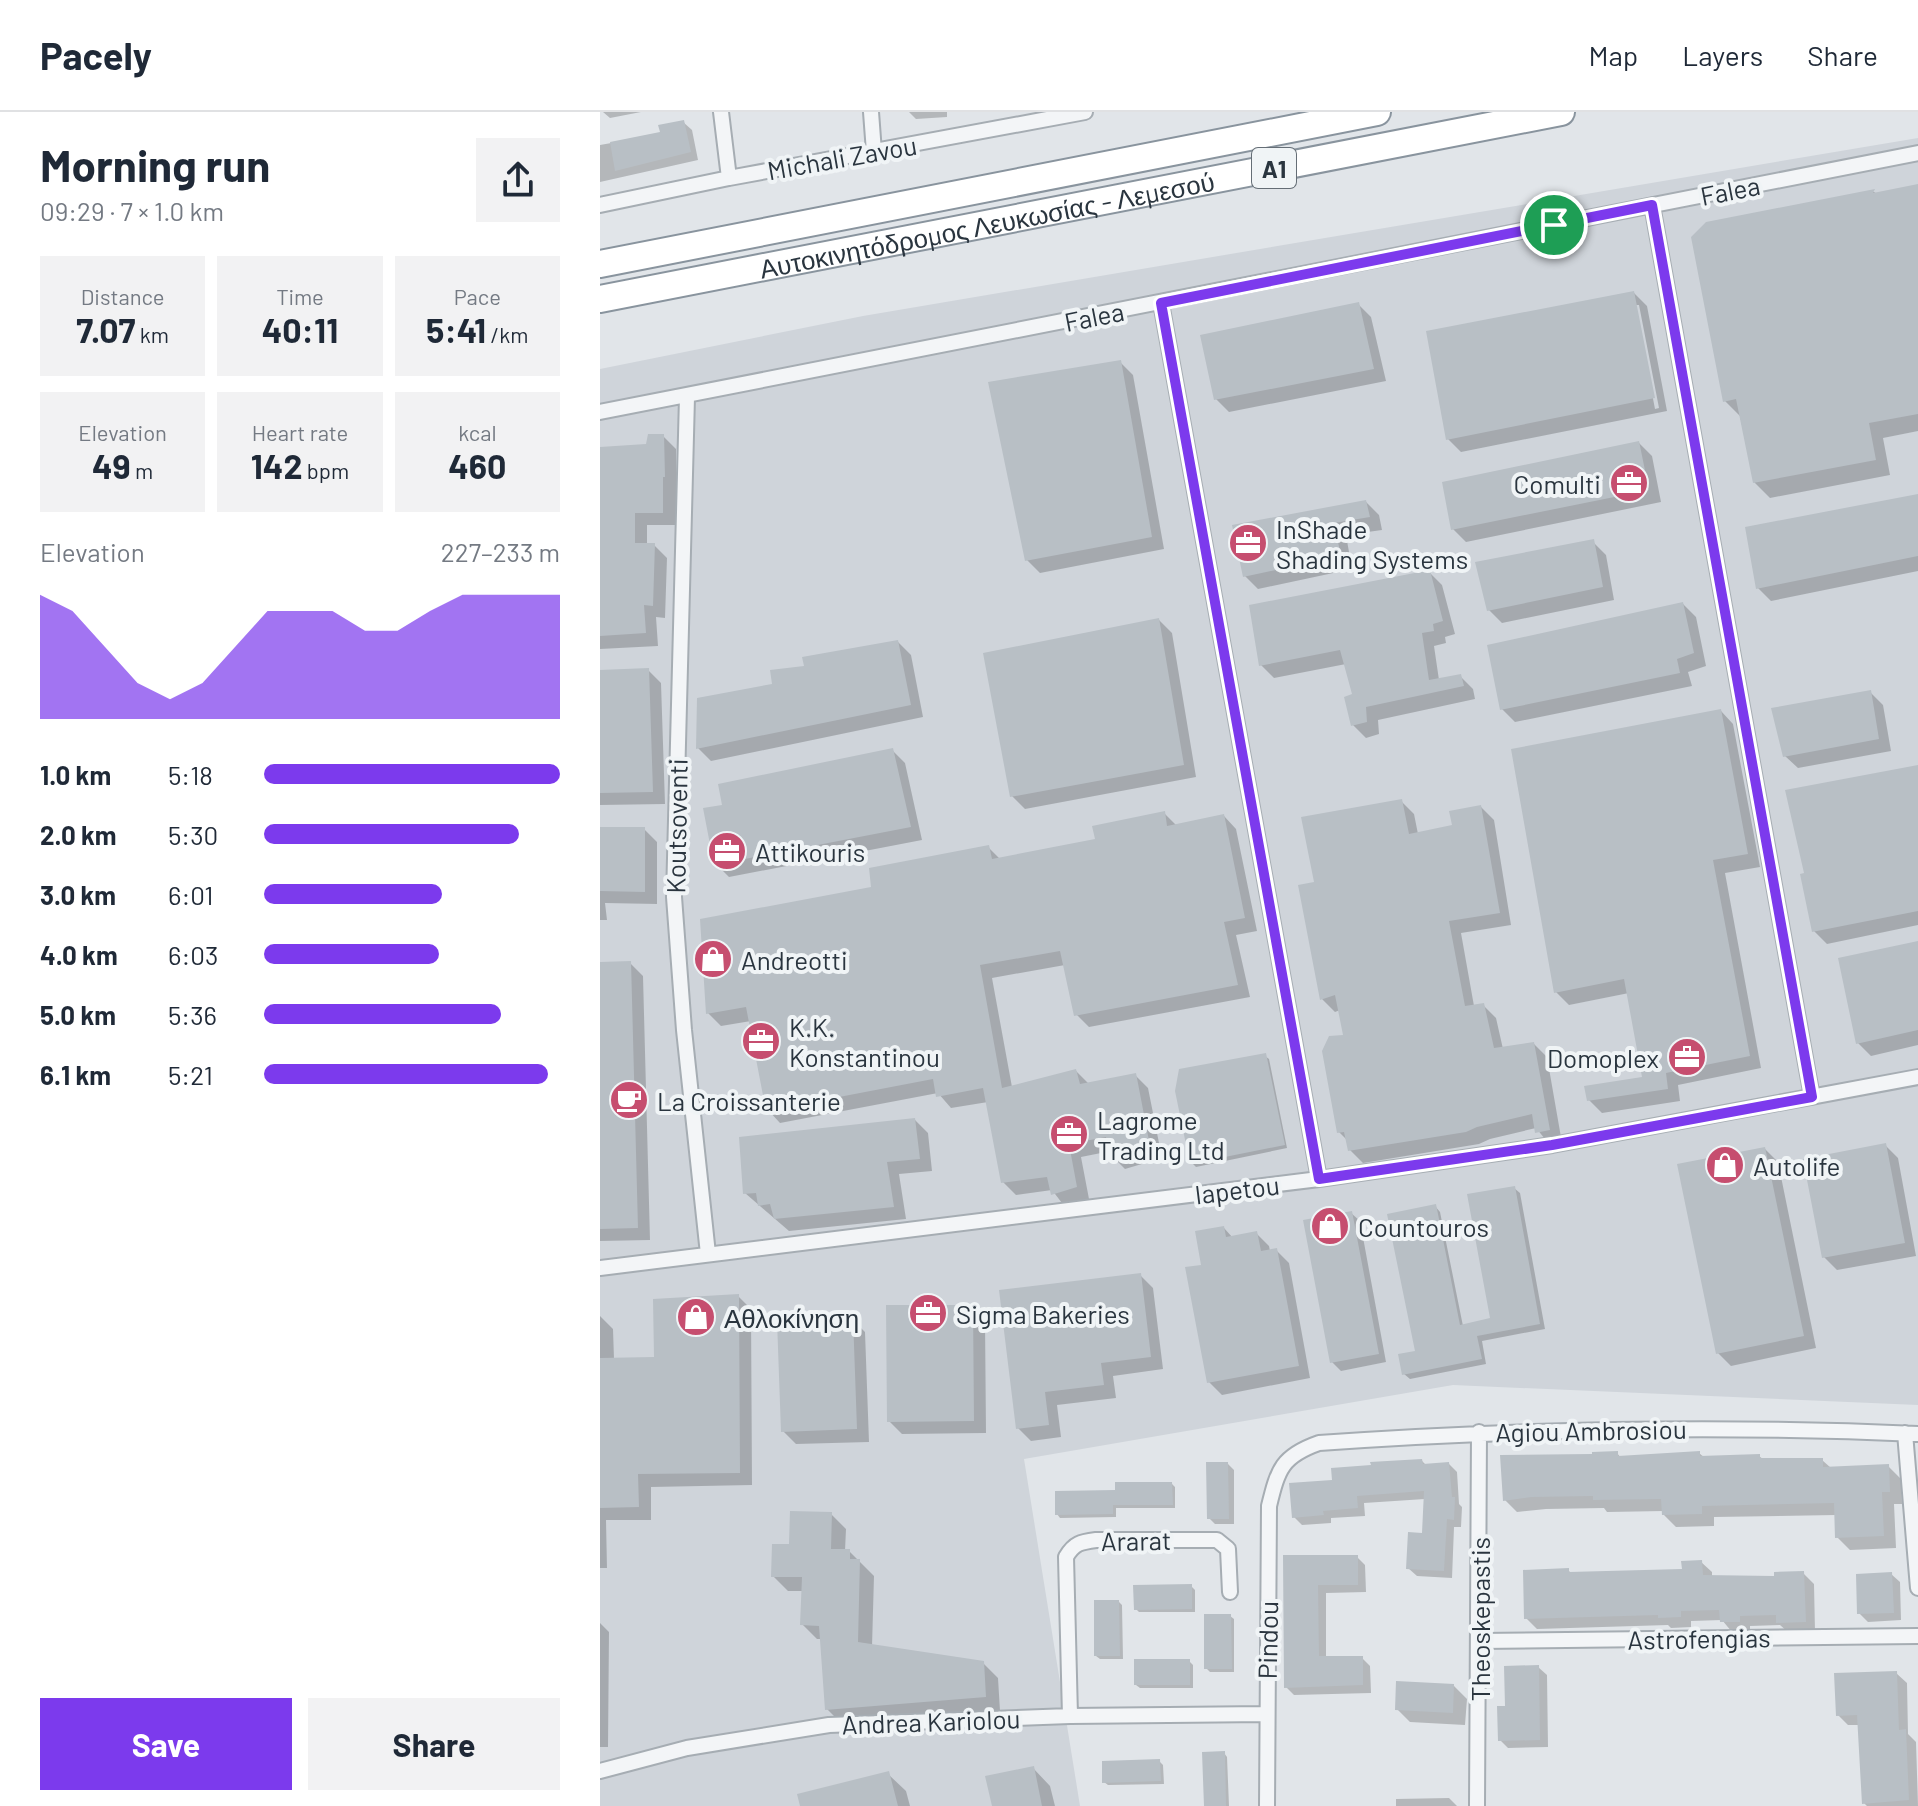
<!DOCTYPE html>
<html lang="en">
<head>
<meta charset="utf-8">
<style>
	:root { --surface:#fff; --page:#f2f2f3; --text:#1f2937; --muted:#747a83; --line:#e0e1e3; --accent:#7c3aed }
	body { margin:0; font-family:Barlow,sans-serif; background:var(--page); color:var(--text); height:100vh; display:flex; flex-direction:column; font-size:30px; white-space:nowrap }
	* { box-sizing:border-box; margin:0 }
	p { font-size:26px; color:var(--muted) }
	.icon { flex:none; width:44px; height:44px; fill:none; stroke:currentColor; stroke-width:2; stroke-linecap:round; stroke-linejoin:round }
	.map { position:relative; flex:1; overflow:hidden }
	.side { display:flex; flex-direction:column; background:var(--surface); width:600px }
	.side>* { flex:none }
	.pin { position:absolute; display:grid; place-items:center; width:68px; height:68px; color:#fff; margin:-34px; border:4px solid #fff; border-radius:50%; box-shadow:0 2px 8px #0007 }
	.round { display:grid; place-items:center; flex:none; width:84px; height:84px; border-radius:0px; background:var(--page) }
	.summary { display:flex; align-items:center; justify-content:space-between; height:136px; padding:0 40px }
	h1 { font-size:44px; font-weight:700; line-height:60px }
	.figures { display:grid; grid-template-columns:repeat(3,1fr); gap:12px; height:136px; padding:8px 40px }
	.figures div { display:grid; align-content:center; border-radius:0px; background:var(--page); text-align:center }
	.figures b { font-size:34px; font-weight:700 }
	.figures small { font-size:22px; font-weight:400 }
	.figures p { font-size:22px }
	.chart { height:224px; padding:16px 40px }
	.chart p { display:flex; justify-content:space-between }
	.chart svg { width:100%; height:144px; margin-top:8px; fill:var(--accent); opacity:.7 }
	.primary-button { display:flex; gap:16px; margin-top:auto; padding:16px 40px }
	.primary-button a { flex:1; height:92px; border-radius:0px; background:var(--accent); color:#fff; font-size:32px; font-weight:700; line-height:92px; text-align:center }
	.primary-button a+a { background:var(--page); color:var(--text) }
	ul { padding:0 40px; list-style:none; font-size:26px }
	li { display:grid; grid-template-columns:128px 96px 1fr; align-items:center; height:60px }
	li i { height:20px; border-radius:10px; background:var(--accent) }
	header { display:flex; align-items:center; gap:48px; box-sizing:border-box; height:112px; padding:0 40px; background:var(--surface); border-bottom:2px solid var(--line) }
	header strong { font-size:38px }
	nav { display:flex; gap:44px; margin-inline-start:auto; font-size:28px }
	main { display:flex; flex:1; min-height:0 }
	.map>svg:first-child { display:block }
</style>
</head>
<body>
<header>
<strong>Pacely</strong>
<nav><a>Map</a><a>Layers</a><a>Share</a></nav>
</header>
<main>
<section class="side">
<div class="summary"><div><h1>Morning run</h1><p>09:29 · 7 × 1.0 km</p></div><a class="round"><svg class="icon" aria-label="share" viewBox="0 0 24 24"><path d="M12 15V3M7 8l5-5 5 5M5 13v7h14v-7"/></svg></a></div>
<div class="figures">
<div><p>Distance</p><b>7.07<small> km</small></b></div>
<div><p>Time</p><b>40:11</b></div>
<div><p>Pace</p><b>5:41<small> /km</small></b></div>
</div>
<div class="figures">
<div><p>Elevation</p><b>49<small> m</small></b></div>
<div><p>Heart rate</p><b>142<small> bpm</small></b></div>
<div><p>kcal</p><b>460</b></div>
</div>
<div class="chart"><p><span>Elevation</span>227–233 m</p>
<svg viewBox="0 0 160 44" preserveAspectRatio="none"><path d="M0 44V6L10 11L20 22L30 33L40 38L50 33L60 22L70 11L80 11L90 11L100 17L110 17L120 11L130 6L140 6L150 6L160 6V44z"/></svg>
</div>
<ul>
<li><b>1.0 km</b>5:18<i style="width:100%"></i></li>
<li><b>2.0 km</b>5:30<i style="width:86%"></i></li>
<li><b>3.0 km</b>6:01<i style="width:60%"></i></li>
<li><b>4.0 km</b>6:03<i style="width:59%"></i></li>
<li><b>5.0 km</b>5:36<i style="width:80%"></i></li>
<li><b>6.1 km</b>5:21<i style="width:96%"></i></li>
</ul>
<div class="primary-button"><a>Save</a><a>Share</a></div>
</section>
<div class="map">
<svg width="1318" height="1694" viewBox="0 0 1318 1694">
	<rect width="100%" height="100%" fill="#e1e5e9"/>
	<path fill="#cfd4da" d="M1318 26V1293L853 1273 424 1347 480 1694H0V257L263 204Z"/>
	<path fill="#0003" fill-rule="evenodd" d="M3 0H41L10 6Z
		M309 0H347V5L316 7Z
		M83 10 92 18 98 48 0 70V33L62 22Z
		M1318 74V319L1283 326 1290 363 1170 386 1154 370 1140 304 1125 289 1107 112 1274 80 1277 82Z
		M1034 181 1047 194 1067 299 861 340 848 327ZM1035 193H1039L1059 296 1055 297Z
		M758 192 771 205 786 269 629 300 616 287Z
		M520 250 533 263 564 437 440 461 427 448Z
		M63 324 76 337V413H47V433H54L67 446 65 506 56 505 58 534 0 537V337L48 334Z
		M1039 331 1052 344 1061 390 866 430 853 417Z
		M1318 384V459L1171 489 1158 476Z
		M766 390 779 403 782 418 746 423 752 457 658 477 645 464Z
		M993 430 1006 443 1014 488 902 511 889 498Z
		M829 460 842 473 855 522 845 525 846 531 834 534 839 568 860 564 873 577 875 587 778 608 779 622 766 626 753 613 755 583 746 552 674 566 661 553Z
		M1083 492 1096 505 1106 554 1088 560 1092 574 915 610 902 597Z
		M559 508 572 521 596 665 425 697 412 684Z
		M298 530 311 543 323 605 111 649 98 636 175 573 207 555Z
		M48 558 61 571 65 692 0 693V560Z
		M1270 580 1283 593 1291 639 1198 656 1185 644Z
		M1121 599 1133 612 1160 755 1125 761 1161 956 1078 973 1080 989 1002 1001 989 988 1044 966 1029 881 969 893 956 880Z
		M292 638 305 651 322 728 129 765 116 752Z
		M1318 655V813L1227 832 1214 819Z
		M801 689 814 702 818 722 854 714 881 695 894 708 911 813 861 821 874 894 883 893 896 906 903 937 934 932 947 945 962 1031 950 1033 936 1016 890 1027 879 1032 763 1051 750 1038 748 1029 739 1020 746 925 740 898 735 900 722 887 717 772Z
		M564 701 577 714 624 704 636 717 657 819 636 823 650 885 489 915 476 902 465 853 392 866 412 975 476 959 489 972 535 963 548 976 562 1046 525 1057 512 1044 511 1039 481 1045 489 1087 465 1095 452 1078 416 1083 403 1070 388 990 351 996 338 981 180 1011 168 998 151 909 121 914 108 901 274 776 388 735 400 747 497 729Z
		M0 717H44L57 730V792L5 791 7 808H0Z
		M1318 831V933L1271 944 1258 931Z
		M30 851 43 864 50 1128 0 1129V852Z
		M665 944 669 947 687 1036 596 1055 592 1051Z
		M315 1008 328 1021 332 1059 299 1062 306 1107 189 1119 145 1081Z
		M1285 1033 1298 1046 1316 1144 1237 1158 1224 1145Z
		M1165 1037 1178 1050 1216 1236 1131 1254 1118 1241Z
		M914 1076 920 1081 945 1217 882 1229 886 1252 810 1267 804 1262 817 1240 835 1094 840 1100 863 1214 892 1208Z
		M751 1101 760 1109 786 1250 741 1259 732 1250Z
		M624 1116 633 1126 656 1121 669 1134 670 1139 676 1138 689 1151 710 1266 622 1283 609 1270 603 1154Z
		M540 1163 553 1176 563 1257 513 1264 516 1286 457 1293 461 1325 431 1329 418 1316 401 1180Z
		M138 1184 151 1197 152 1373 51 1375V1408H6L7 1456H0V1204L13 1217 14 1247H56Z
		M372 1195 385 1208 386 1321 302 1322 289 1309Z
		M252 1207 265 1220 269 1330 196 1332 183 1319Z
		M1017 1341 1021 1346 1099 1341 1105 1346 1159 1344 1164 1348H1222L1231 1356 1288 1354 1301 1367 1302 1392H1294L1296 1436 1250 1438 1237 1425 1236 1403 1114 1405V1414L1076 1415 1064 1403V1399L1007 1400 1004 1396 946 1397 917 1400 905 1388Z
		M822 1349 826 1353 849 1352 857 1360 859 1392 862 1395 861 1415H854L852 1466 817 1464 808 1456 824 1423 825 1387 764 1391 765 1404 731 1406V1411L702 1413 694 1405 734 1370Z
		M628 1352 634 1358V1412H615L609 1406Z
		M572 1372 575 1375V1396H516V1405L460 1406 457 1402 517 1380Z
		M231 1402 246 1417 245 1439H249L274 1464 272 1535 383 1551 398 1566 400 1599 242 1612 227 1597 222 1527H217L202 1512 204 1479H188L173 1464 191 1435Z
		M685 1445H757L765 1453 766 1480 726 1481V1546H762L770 1554 771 1581 694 1583 686 1575Z
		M1101 1450 1112 1460V1466H1177L1203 1461 1214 1472 1215 1520 1189 1521 1180 1513 1150 1514V1519L1132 1520 1122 1508 1091 1509V1515L1071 1516 1068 1513 937 1517 926 1506 968 1458 972 1462 1084 1459Z
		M1291 1462 1300 1470 1301 1508 1268 1510 1259 1501Z
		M591 1474 595 1478V1500H539L536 1497Z
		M519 1490 522 1493 523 1547H500L496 1544Z
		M630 1504 634 1507V1560H610L606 1556Z
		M0 1511 9 1520 8 1635H0Z
		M589 1549 593 1553V1576H540L536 1573Z
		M938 1555 947 1563 948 1635 908 1636 900 1628 907 1596Z
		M1296 1561 1307 1571 1308 1622 1316 1630 1318 1694H1267L1264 1691 1260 1613H1248L1238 1603Z
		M854 1574 867 1587 865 1613 810 1610 797 1597Z
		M624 1641 627 1645 629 1694H606Z
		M559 1649 563 1653 564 1672 508 1673 504 1670Z
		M433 1656 450 1674 455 1694H394Z
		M288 1662 306 1679 310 1694H202Z
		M849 1686 857 1694H796V1687Z"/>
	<path fill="#b8bfc5" d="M84 8 91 40 15 59 10 30 60 20 58 13Z
		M1318 72V302L1269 311 1276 348 1153 371 1136 287 1123 290 1091 125 1106 110 1275 77 1273 81Z
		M1034 179 1055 286 846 328 826 219Z
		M759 190 774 257 614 288 600 223Z
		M521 248 552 425 425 449 388 270Z
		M48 322H64L65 365H63V401H35V431H55L53 494 44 493 46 521 0 524V335L46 332Z
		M1039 329 1049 378 851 418 842 370Z
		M1318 382V444L1156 477 1145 415Z
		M766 388 770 405 734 411 741 444 643 465 632 413Z
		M994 427 1003 475 887 499 875 450Z
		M830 458 843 509 833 512 834 519 822 521 829 568 861 562 864 574 766 595 767 610 751 614 744 585 752 582 740 538 659 554 649 493Z
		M1083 490 1094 541 1077 547 1080 561 900 598 887 533Z
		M559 506 584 653 410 685 383 541Z
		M298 528 311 593 96 637 97 586 172 572 170 558 204 554 202 545Z
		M49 556 53 680 0 681V558Z
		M1271 578 1279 627 1183 645 1171 596Z
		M1121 597 1148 742 1113 748 1150 944 1066 961 1068 977 987 989 984 974 1042 965 1024 867 954 881 911 637Z
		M293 636 311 715 114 753 103 696 122 693 118 672Z
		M1318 653V799L1212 820 1200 762 1204 761 1185 678Z
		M802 687 809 722 852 713 849 699 881 693 900 801 849 809 865 894 884 891 894 936 934 930 950 1018 935 1021 932 1002 877 1015 866 1020 748 1039 744 1020 737 1021 722 939 729 924 743 923 735 883 720 888 698 773 714 770 701 705Z
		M565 699 567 714 624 702 645 806 624 810 638 873 474 904 460 839 380 853 402 976 476 957 480 972 536 961 550 1034 510 1045 506 1025 469 1032 477 1075 451 1083 447 1065 401 1071 383 976 336 985 333 967 166 999 146 895 106 902 100 807 271 775 269 756 389 733 392 747 495 727 492 714Z
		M0 715H45V780L0 779Z
		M1318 829V918L1256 932 1238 846Z
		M31 849 38 1116 0 1117V850Z
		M666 941 685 1033 590 1052 575 979 579 957Z
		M315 1006 320 1047 287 1050 294 1095 174 1107 170 1092 158 1094 156 1081 143 1082 139 1025Z
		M1286 1031 1305 1131 1222 1146 1203 1047Z
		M1165 1035 1204 1224 1116 1242 1077 1052Z
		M915 1074 940 1212 877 1224 882 1247 802 1263 798 1242 815 1239 787 1102 836 1092 860 1213 890 1206 867 1082Z
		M752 1099 779 1242 730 1251 703 1108Z
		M624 1114 626 1125 657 1119 661 1139 677 1136 699 1254 607 1271 585 1155 601 1153 595 1119Z
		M541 1161 551 1245 501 1251 504 1273 445 1280 449 1313 416 1317 399 1178Z
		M139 1182 140 1361 38 1362 39 1395 0 1396V1246L54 1245 53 1187Z
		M286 1193H373L374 1309 287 1310Z
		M253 1205 257 1317 181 1320 177 1208Z
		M1018 1339V1344L1100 1339V1344L1160 1342V1346H1223V1355L1289 1352 1290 1380H1282L1284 1424 1235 1426 1234 1391 1102 1394V1402L1062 1403 1061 1387 993 1388V1384L932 1385 903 1389 900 1343 992 1342V1340Z
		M822 1347 823 1352 849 1350 852 1385H855L854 1408 847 1407 844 1459 806 1457 808 1420 822 1421 824 1379 757 1384 758 1396 723 1399 724 1403 692 1406 689 1371 732 1368 731 1356 771 1353 770 1350Z
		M606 1350H628L629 1407H607Z
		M515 1370H572L573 1393H513V1402L455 1403V1379L515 1378Z
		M190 1399 232 1400 231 1437H250V1447H260L258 1530 384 1549 386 1585 225 1598 219 1514 200 1513 202 1465H171L172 1432H189Z
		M683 1443H758V1473H718L719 1544H763V1573L684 1576Z
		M1102 1448 1103 1463 1174 1464V1460L1204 1459 1206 1510 1176 1511V1503L1140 1504V1510H1120L1119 1498 1081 1499V1505L1058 1506V1503L924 1507 923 1458 969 1456V1460L1082 1457 1081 1449Z
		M1292 1460 1294 1501 1257 1502 1256 1462Z
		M592 1472V1497L534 1498 533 1473Z
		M494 1488H519L520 1544H494Z
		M604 1502H631L632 1557H604Z
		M534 1547H590V1573H534Z
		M939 1553 940 1628 898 1629 897 1594H905L904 1554Z
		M1297 1559 1299 1618 1306 1617 1309 1688 1262 1692 1257 1603 1236 1604 1234 1561Z
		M796 1569 854 1572 853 1601 795 1598Z
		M625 1639 626 1694H604L602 1640Z
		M560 1647 561 1669 502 1671V1649Z
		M434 1654 442 1694H392L385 1664Z
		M289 1659 298 1694H200L197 1682Z"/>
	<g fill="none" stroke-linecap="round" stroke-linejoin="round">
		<g stroke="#a6adb3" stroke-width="18">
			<path id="street" d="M121 0 129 66
				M271 0 274 40
				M0 93 129 66 485 0
				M1052 93 1212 985
				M561 191 719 1067
				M87 285 74 785 84 918 108 1142
				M0 300 1318 41
				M0 1156 719 1067 952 1033 1318 965
				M1305 1321 1318 1476
				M880 1529 1318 1524
				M470 1604 466 1445C474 1431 481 1430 496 1428H617L628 1437 630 1480
				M0 1659 87 1636 229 1613 470 1604 666 1602
				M667 1694 669 1394C678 1357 682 1344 719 1331 919 1317 1118 1313 1318 1322
				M877 1694 879 1320"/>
		</g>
		<g stroke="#89949e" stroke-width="30">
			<g id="highway">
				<path d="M0 152 777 0"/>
				<path id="s1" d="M0 187 961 0"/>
			</g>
		</g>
		<use href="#street" stroke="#f3f5f7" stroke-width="14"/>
		<use href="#highway" stroke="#fff" stroke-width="26"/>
	</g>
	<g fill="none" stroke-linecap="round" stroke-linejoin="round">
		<g stroke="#fff" stroke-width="16">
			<path id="route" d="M1052 93 1212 985 952 1033 719 1067 561 191Z"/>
		</g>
		<use href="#route" stroke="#7c3aed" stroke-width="10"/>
	</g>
	<defs>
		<g id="office-disc" transform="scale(2)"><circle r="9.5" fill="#c64e6f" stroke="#f0f4f6"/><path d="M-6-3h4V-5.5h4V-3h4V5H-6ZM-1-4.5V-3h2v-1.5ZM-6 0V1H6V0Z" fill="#fff"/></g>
		<g id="shop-disc" transform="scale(2)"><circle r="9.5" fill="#c64e6f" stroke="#f0f4f6"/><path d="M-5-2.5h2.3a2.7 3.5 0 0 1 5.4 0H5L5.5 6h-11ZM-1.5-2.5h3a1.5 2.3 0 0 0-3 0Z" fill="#fff"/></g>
		<g id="cafe-disc" transform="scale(2)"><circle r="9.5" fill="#c64e6f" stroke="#f0f4f6"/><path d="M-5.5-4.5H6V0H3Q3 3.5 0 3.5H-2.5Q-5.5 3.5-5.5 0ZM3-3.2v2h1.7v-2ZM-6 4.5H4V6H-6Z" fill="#fff"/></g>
	</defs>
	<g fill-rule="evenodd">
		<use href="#office-disc" x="1029" y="371"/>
		<use href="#office-disc" x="648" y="431"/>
		<use href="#office-disc" x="127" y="739"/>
		<use href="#shop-disc" x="113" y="847"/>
		<use href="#office-disc" x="161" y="929"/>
		<use href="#office-disc" x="1087" y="945"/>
		<use href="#cafe-disc" x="29" y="988"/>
		<use href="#office-disc" x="469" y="1022"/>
		<use href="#shop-disc" x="1125" y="1053"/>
		<use href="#shop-disc" x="730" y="1114"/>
		<use href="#office-disc" x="328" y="1201"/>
		<use href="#shop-disc" x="96" y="1205"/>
	</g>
	<g text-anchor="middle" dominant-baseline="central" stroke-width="8" stroke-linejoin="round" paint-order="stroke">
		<rect fill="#f0f4f6" stroke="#656e76" stroke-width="2" x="652" y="36" width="44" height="40" rx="6"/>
		<g font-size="24" font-weight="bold" fill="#2a353f">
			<text x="674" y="56">A1</text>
		</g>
		<g font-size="26" fill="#2a353f" stroke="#f0f4f6">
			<text transform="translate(242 45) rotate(-10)">Michali Zavou</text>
			<text transform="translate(1130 78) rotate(-11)">Falea</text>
			<text stroke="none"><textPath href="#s1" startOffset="394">Αυτοκινητόδρομος Λευκωσίας - Λεμεσού</textPath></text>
			<text transform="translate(494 204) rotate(-11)">Falea</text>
			<text transform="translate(76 714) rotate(-89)">Koutsoventi</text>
			<text transform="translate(637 1077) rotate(-7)">Iapetou</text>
			<text transform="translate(991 1318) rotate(-1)">Agiou Ambrosiou</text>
			<text transform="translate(536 1428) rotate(-1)">Ararat</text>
			<text transform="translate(879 1507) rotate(-90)">Theoskepastis</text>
			<text transform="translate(1099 1526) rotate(-1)">Astrofengias</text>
			<text transform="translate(667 1528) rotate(-89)">Pindou</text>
			<text transform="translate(331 1609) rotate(-2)">Andrea Kariolou</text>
		</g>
		<g font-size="26" fill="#2a353f" stroke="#f0f4f6" text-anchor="start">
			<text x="1001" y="371" text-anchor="end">Comulti</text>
			<text x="676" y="416">InShade<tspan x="676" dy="30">Shading Systems</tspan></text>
			<text x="155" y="739">Attikouris</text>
			<text x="141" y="847">Andreotti</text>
			<text x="189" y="914">K.K.<tspan x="189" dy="30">Konstantinou</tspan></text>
			<text x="1059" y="945" text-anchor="end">Domoplex</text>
			<text x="57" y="988">La Croissanterie</text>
			<text x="497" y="1007">Lagrome<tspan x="497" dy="30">Trading Ltd</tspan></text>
			<text x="1153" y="1053">Autolife</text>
			<text x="758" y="1114">Countouros</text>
			<text x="356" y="1201">Sigma Bakeries</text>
			<text x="124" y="1205">Αθλοκίνηση</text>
		</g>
	</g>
</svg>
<div class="pin" style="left:954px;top:113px;background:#1e9e55"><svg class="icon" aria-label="arrive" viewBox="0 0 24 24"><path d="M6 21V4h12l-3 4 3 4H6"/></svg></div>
</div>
</main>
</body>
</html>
